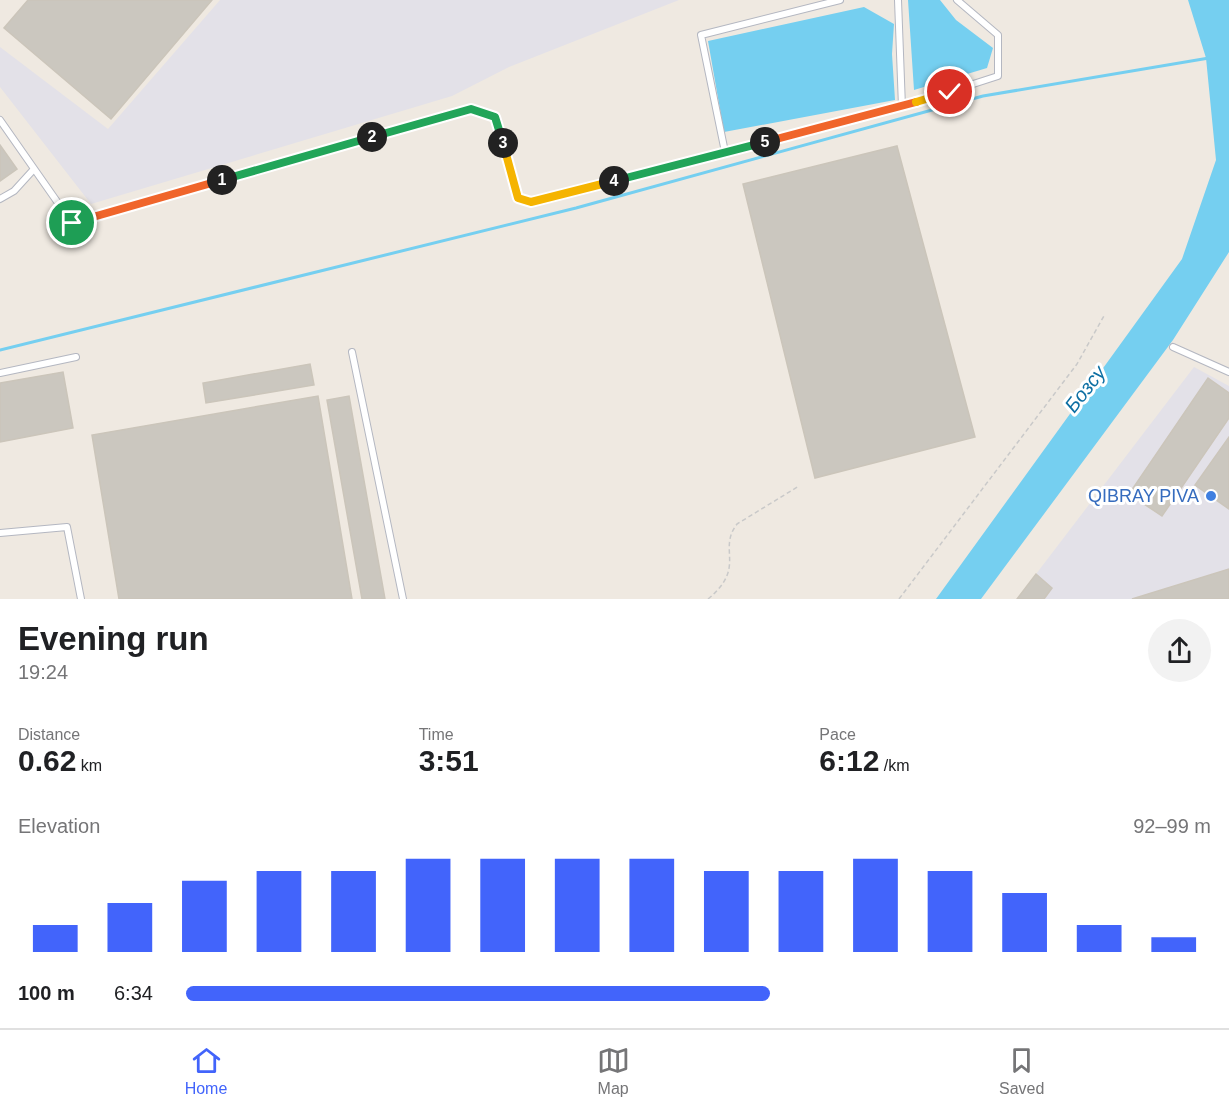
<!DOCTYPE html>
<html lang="en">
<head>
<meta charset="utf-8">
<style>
	:root { --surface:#fff; --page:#f2f2f2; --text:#202124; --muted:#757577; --line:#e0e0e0; --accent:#4264fb }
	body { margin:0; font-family:Helvetica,sans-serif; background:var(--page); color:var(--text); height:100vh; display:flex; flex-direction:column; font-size:22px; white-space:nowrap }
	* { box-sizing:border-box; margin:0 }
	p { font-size:20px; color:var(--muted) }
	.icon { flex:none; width:33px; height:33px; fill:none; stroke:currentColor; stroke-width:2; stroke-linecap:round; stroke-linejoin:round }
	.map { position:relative; height:599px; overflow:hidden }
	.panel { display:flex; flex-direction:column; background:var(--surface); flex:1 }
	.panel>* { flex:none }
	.pin { position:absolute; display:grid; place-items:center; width:51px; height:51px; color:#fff; margin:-26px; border:3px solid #fff; border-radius:50%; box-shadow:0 2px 6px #0007 }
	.km { position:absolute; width:30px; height:30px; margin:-15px; border-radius:50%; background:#222; color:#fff; font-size:16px; line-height:30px; text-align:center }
	.round { display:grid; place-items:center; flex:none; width:63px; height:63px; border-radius:32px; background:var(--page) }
	.head { display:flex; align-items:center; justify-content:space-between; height:102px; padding:0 18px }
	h1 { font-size:33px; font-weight:600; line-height:45px }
	.figures { display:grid; grid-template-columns:repeat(3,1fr); gap:9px; height:102px; padding:6px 18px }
	.figures div { display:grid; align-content:center }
	.figures b { font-size:30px; font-weight:600 }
	.figures small { font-size:16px; font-weight:400 }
	.figures p { font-size:16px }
	.chart { height:168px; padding:12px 18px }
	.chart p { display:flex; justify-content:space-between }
	.chart svg { width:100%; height:108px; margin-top:6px; stroke:var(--accent); stroke-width:6 }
	ul { padding:0 18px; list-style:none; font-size:20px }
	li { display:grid; grid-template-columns:96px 72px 1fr; align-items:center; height:45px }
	li i { height:15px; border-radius:8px; background:var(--accent) }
	.dock { display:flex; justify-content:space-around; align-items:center; height:84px; border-top:2px solid var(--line); background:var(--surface); font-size:16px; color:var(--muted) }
	.dock a { display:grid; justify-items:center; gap:3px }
	.dock .current { color:var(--accent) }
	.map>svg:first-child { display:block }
</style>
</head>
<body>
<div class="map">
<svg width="1229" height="599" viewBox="0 0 1229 599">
	<rect width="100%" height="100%" fill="#efe9e1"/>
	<path fill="#e3e1e8" d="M220 0H679L509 67 452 96 91 204 0 87V47L108 129Z
		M1194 367 1229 386V599H1017Z"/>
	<path fill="#75cff0" d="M908 0H940L956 20 993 48 987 68 914 90Z
		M1188 0H1229V252L1173 340 981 599H936L1182 259 1216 160 1206 58Z
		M864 7 894 24 892 54 895 100 724 132 708 41Z"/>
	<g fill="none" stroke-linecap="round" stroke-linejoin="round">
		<path stroke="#75cff0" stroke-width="3" d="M0 350 576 208 983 96 1209 58"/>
	</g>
	<path fill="#cbc7bf" stroke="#cbc5ba" stroke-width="1.5" d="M28 0H212L111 119 4 28Z
		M0 145 17 169 0 181Z
		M897 146 975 437 815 478 743 184Z
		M310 364 314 385 206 403 203 383Z
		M63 372 73 428 0 442V383Z
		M1208 378 1229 393V418L1162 516 1129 494Z
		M318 396 352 599H119L92 435Z
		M349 396 385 599H362L327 400Z
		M1229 437V509L1195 485Z
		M1229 569V599H1132Z
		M1036 574 1052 588 1044 599H1017Z"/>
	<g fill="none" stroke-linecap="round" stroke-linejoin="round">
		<g stroke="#b4b7c1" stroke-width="8">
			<path id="lane" d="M898 0 902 107
				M0 120 72 223 471 109 495 117 518 198 531 202 902 107 998 76V35L957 0
				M725 152 701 35 840 0
				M0 199 14 191 34 169
				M1173 347 1229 372
				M352 352 403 599
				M0 373 76 357
				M0 533 67 527 81 599"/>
		</g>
		<path stroke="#c9c9c9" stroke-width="1.5" stroke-dasharray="4.5 3" stroke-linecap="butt" d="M708 599C747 567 717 550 737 524L799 486
			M899 599 1077 364 1105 314"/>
		<use href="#lane" stroke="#fff" stroke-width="6"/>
	</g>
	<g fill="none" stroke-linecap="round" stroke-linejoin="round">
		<g stroke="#fff" stroke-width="12">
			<path id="split-1" d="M72 223 222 180"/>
		</g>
		<g stroke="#fff" stroke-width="12">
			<path id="split-2" d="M222 180 372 137"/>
		</g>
		<g stroke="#fff" stroke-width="12">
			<path id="split-3" d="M372 137 471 109 495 117 503 143"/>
		</g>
		<g stroke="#fff" stroke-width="12">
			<path id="split-4" d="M503 143 518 198 531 202 614 181"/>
		</g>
		<g stroke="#fff" stroke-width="12">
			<path id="split-5" d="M614 181 765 142"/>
		</g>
		<g stroke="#fff" stroke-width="12">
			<path id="split-6" d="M765 142 916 102"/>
		</g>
		<g stroke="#fff" stroke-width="12">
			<path id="split-7" d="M916 102 950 92"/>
		</g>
		<use href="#split-1" stroke="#f0652b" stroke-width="8"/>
		<use href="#split-2" stroke="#22a559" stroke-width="8"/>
		<use href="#split-3" stroke="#22a559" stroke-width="8"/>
		<use href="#split-4" stroke="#f5b400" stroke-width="8"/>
		<use href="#split-5" stroke="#22a559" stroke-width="8"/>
		<use href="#split-6" stroke="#f0652b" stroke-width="8"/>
		<use href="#split-7" stroke="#f5b400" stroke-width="8"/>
	</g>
	<circle fill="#3f7fe0" stroke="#fff" stroke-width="2" cx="1211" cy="496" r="6"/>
	<g text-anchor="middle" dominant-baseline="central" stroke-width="6" stroke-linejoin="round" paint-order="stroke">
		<g font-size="18" fill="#366cbe" stroke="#fff" text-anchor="end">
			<text x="1199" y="496">QIBRAY PIVA</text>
		</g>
		<g font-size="20" font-style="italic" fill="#0d6fa3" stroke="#fff">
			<text transform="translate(1085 389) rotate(-52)">Бозсу</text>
		</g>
	</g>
</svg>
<div class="pin" style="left:72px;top:223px;background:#1e9e55"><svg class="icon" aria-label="arrive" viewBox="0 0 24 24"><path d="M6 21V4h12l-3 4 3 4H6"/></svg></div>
<div class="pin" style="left:950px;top:92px;background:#d93025"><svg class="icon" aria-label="check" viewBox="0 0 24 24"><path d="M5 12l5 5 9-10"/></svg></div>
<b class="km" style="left:222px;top:180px">1</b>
<b class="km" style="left:372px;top:137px">2</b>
<b class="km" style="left:503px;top:143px">3</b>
<b class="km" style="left:614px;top:181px">4</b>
<b class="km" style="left:765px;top:142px">5</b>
</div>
<section class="panel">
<div class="head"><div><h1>Evening run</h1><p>19:24</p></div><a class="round"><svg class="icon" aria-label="share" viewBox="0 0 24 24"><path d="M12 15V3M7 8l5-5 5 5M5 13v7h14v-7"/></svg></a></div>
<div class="figures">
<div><p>Distance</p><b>0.62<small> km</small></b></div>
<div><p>Time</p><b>3:51</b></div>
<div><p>Pace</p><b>6:12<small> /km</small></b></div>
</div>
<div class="chart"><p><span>Elevation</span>92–99 m</p>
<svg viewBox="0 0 160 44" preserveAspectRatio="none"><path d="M5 44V33M15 44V24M25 44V15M35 44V11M45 44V11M55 44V6M65 44V6M75 44V6M85 44V6M95 44V11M105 44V11M115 44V6M125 44V11M135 44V20M145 44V33M155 44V38"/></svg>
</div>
<ul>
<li><b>100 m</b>6:34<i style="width:57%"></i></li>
</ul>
</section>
<nav class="dock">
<a class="current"><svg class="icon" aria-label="home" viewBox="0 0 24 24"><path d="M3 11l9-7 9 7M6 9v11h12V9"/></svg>Home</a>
<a><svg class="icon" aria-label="map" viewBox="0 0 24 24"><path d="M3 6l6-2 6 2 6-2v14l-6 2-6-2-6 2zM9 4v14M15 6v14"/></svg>Map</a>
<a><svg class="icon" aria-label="saved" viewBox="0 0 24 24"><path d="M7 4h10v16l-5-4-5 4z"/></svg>Saved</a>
</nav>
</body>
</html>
